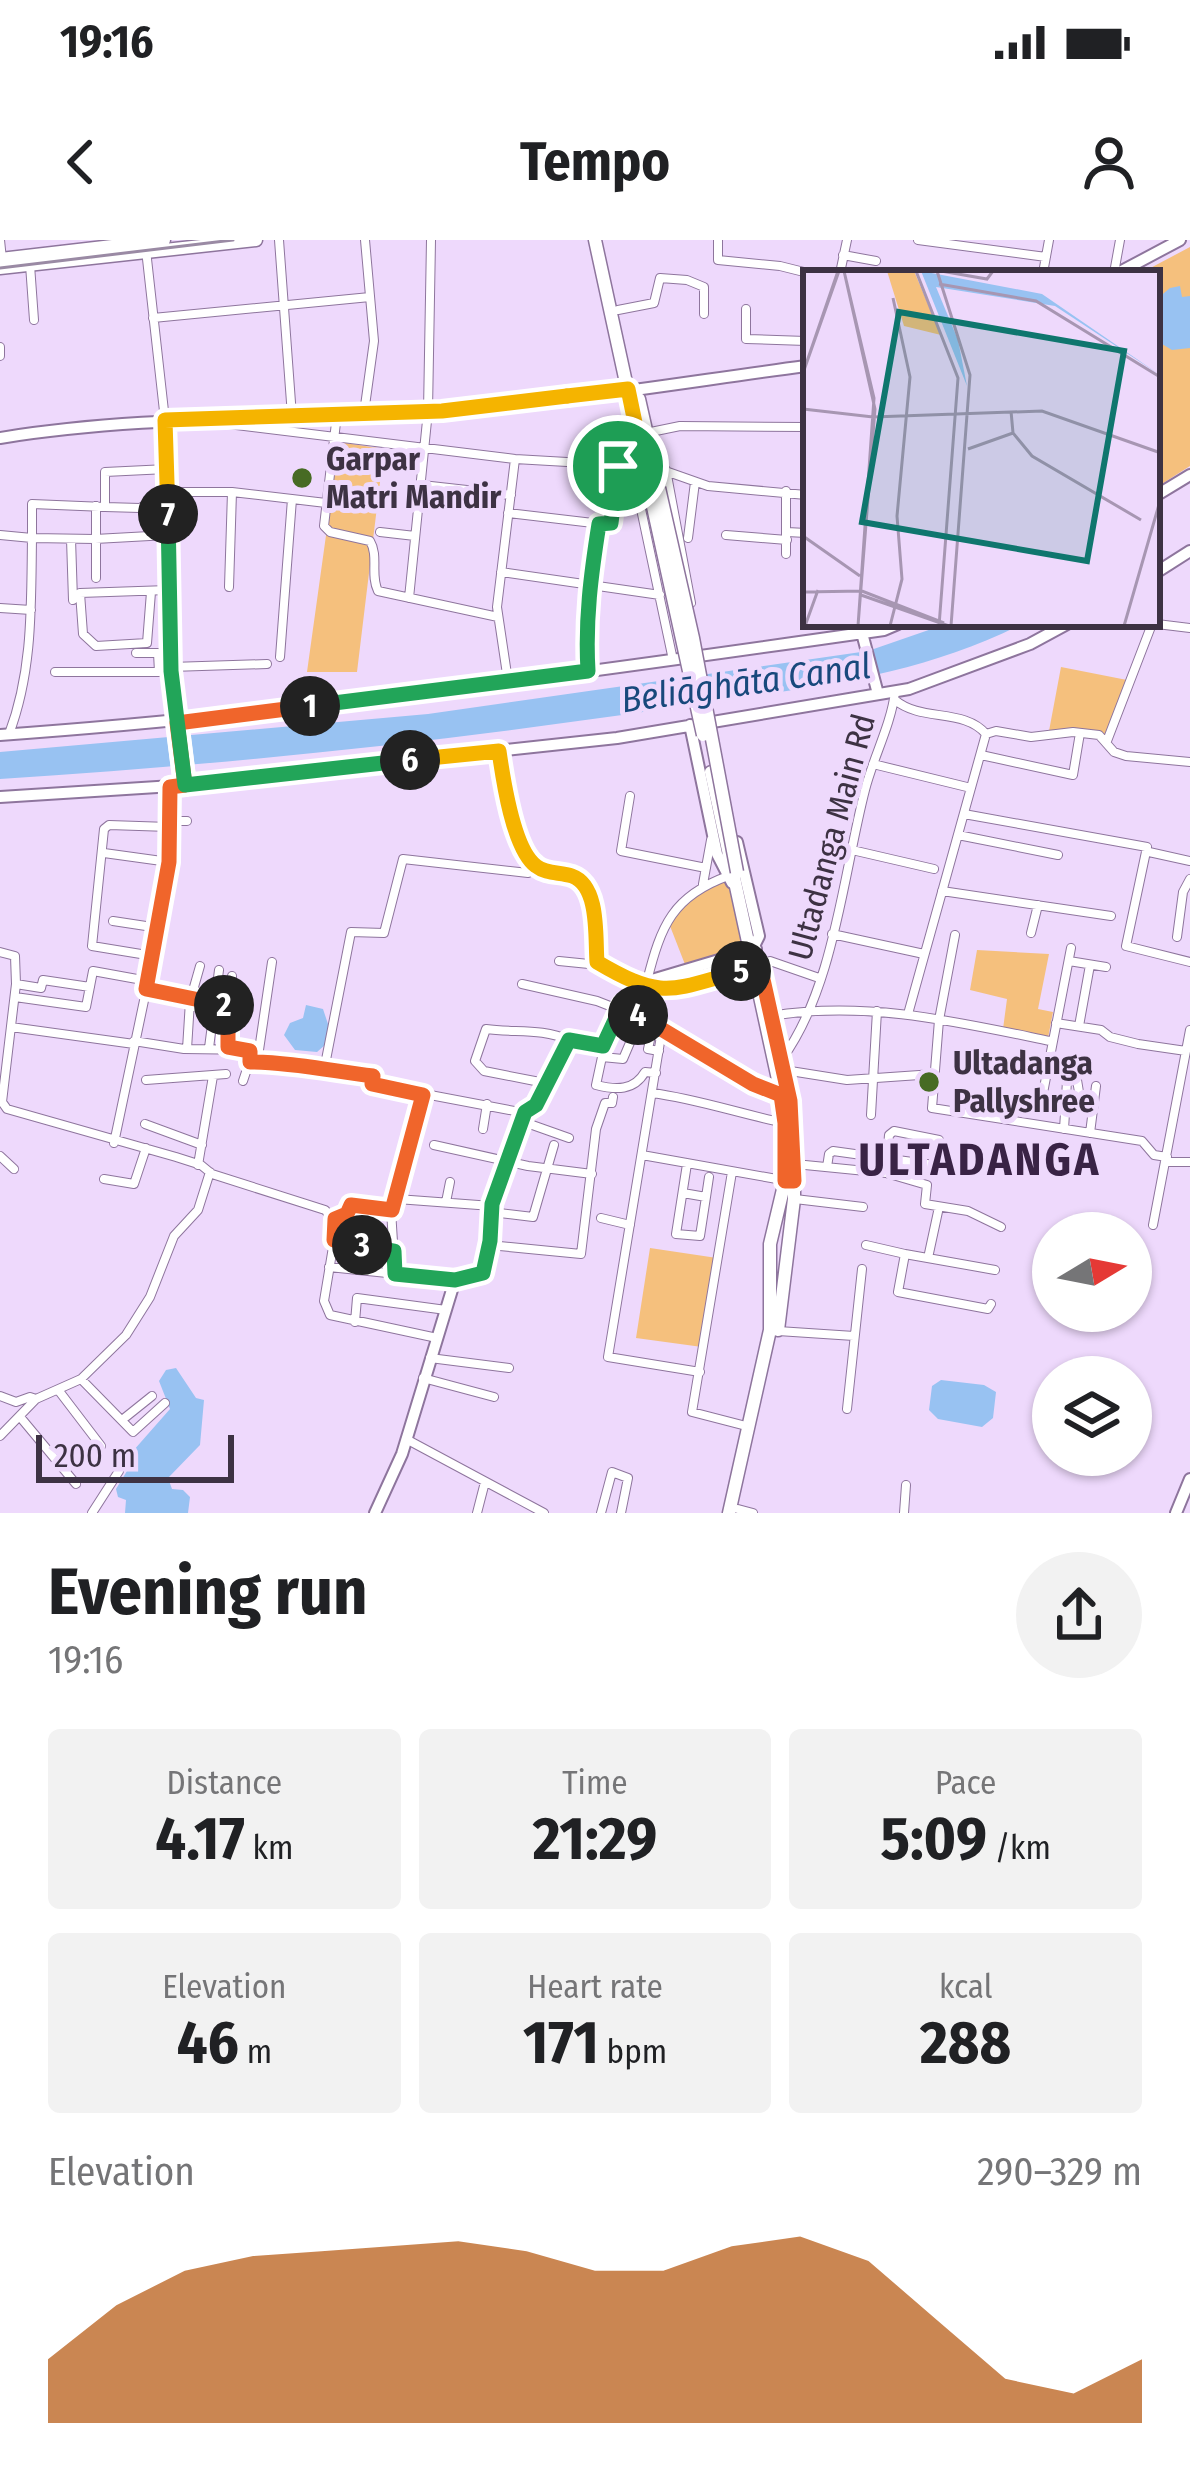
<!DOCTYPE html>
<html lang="en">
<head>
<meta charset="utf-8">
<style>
	:root { --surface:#fff; --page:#f2f2f2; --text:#202124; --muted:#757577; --accent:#b45309 }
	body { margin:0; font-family:"Fira Sans Condensed",sans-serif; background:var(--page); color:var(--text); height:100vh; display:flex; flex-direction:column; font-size:45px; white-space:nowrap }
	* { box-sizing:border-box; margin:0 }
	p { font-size:39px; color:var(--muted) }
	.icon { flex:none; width:66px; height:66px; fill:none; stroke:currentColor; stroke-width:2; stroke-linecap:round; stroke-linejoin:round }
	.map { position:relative; height:1273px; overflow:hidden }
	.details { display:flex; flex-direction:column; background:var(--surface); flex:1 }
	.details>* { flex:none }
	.needle { width:78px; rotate:80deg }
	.controls { position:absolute; left:1032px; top:972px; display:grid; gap:24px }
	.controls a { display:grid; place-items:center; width:120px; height:120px; border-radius:50%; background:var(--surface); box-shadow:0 3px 9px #0004; font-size:60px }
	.scale { position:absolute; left:36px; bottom:30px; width:198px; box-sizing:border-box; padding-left:12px; border:6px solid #3d3243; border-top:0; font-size:33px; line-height:42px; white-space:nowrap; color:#3d3243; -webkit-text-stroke:9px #eed9fc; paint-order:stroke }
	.pin { position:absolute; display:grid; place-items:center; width:102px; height:102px; color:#fff; margin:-51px; border:6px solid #fff; border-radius:50%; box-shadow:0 3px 12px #0007 }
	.km { position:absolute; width:60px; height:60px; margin:-30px; border-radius:50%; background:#222; color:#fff; font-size:33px; line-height:60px; text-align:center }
	.round { display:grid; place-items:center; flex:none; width:126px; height:126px; border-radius:63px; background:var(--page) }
	.headline { display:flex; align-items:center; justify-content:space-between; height:204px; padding:0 48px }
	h1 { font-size:66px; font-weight:700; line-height:90px }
	.metrics { display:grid; grid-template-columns:repeat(3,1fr); gap:18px; height:204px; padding:12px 48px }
	.metrics div { display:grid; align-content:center; border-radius:12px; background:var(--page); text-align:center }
	.metrics b { font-size:60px; font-weight:700 }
	.metrics small { font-size:33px; font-weight:400 }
	.metrics p { font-size:33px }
	.chart { height:336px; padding:24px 48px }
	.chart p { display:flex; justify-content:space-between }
	.chart svg { width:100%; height:216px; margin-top:12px; fill:var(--accent); opacity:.7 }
	.status { display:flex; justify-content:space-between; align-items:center; height:84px; padding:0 60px; background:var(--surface); direction:ltr }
	.status svg { height:33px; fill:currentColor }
	header { display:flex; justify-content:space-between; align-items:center; height:156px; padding:0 48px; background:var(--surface); font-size:54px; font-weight:700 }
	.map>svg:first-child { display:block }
</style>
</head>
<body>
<div class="status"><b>19:16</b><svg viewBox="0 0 49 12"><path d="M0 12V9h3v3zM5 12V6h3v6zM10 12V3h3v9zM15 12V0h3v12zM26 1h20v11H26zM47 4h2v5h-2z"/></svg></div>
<header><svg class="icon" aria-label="back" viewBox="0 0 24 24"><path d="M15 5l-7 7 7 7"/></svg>Tempo<svg class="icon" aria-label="person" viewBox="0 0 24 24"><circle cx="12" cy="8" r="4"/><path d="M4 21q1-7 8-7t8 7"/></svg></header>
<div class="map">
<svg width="1190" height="1273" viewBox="0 0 1190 1273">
	<rect width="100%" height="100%" fill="#eed9fc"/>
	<path fill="#f5c07d" d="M1190 7V226L1157 247V33H1141Z
		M339 202 384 209 357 432H307Z
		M1061 427 1127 440 1105 497 1069 490 1049 491Z
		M728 640 747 710 686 727 670 686C684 659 700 651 728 640Z
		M977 710 1049 714 1038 769 1053 772 1048 798 1003 789 1007 759 970 750Z
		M650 1008 717 1018 702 1107 636 1098Z"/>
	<path fill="#98c2f2" d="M1180 46 1182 57 1190 56V108L1172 110 1157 101V59L1170 48Z
		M946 384H1022C909 441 793 449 670 468 447 501 225 525 0 539V512L428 474 868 411Z
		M306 765 323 769 329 787 325 805 317 812 295 810 284 795 290 783 303 778Z
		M176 1128 196 1158 204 1160 200 1205 168 1238 172 1249 183 1250 190 1257 188 1273H125L126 1260 118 1257 116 1249 130 1226 126 1219 170 1169 159 1141 166 1130Z
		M941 1140 984 1145 996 1152 993 1178 982 1187 938 1179 929 1170 932 1146Z"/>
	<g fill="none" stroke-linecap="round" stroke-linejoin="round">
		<g stroke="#8e759d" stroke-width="10">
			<path id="street" d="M0 0 2 19
				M279 0 292 176
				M718 0V20L780 26 808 33
				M918 0 1046 17
				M146 10 165 180 171 431 185 545
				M843 15 876 21
				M30 25 34 80
				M840 33 847 0
				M1043 33 1049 0
				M1114 33 1120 0
				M746 69V99L806 101
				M618 70 654 63 660 38 687 40 704 47V74
				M153 78 370 57
				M0 107V116
				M364 173 374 101 365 0
				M337 174 324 286 330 292 370 301C379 316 370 335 378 351L498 377
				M220 183 515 219 654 227 708 246 806 255
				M646 193 680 186 806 187
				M639 226 638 255 673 420
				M167 229 105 232V267L32 264V298L95 299 168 295
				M666 230 691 363
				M422 245 511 255
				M96 266V338
				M105 267 140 268 167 252H232L326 263
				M508 273 610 285 618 226
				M380 292 415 296
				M787 292 806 293
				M0 295 32 298C31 365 33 431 9 494
				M726 295 787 300
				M688 298 695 242
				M71 299 73 360
				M786 314V251
				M501 332 660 355
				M229 347 232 252
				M151 352 147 403 96 406 83 394 80 353 168 350
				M409 358 428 171 431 0
				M0 368 31 370
				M1157 384 1190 388
				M280 417 292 259
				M171 427 267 424
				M588 431 585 380 599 284
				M55 432H159L158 413H136
				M508 441 497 367 515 219
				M895 460C921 482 964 468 986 494L996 491 1031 497 1073 492 1099 495 1114 512 1126 516 1190 522
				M1107 501 1152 384
				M981 515 1073 535 1080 493
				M873 524 971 548
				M630 556 621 611 706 628
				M964 574 1147 607 1126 706 1190 722
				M169 581H187
				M958 595 1058 615
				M852 610 934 629
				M1149 612 1190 621
				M104 613 169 622
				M703 644 711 600
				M942 651 1111 676
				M113 681 159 688
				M1031 693 1038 665
				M832 694 924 714
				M955 695 939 780 932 868 1142 901 1154 915 1167 917
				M1177 697 1183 652 1190 639
				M0 712 15 716 16 744 2 862 7 869 176 917 201 925 212 934 325 970 337 983 324 1061 330 1075 437 1098
				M153 716 92 706 104 589 109 585 169 587
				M559 721 599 725
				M1069 721 1106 727
				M760 726 770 721 819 738
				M647 741C661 685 673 656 728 636
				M16 744 41 748 43 740 90 747
				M522 744 597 761 620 770
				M146 749 211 765H228
				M15 757 86 767 93 731 148 741
				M623 765 662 790 608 1117 700 1132
				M908 774 986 494
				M771 776C865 760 958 782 1050 801
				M1056 783 1101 790 1110 797 1138 804 1186 811
				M1079 786 1090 725
				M11 787 134 804
				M662 790 753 844 781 855
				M134 801 184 809 259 810 272 722
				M228 807 232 736
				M209 808 219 730
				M187 809 190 761 200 726
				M782 819C834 748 843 635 865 550 873 518 891 485 895 452
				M250 822C290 823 331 831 373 836L372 844 525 873
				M324 830 351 692 384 693 403 619 528 633 531 621
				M784 830 847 840 934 834
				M656 833 645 832C634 851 616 850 596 845L602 817 623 819 632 798 650 800 648 809 659 811
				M146 840 226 834
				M243 841 250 820
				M545 843 484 831 475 821 486 789C515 793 542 788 569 800
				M652 853C698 859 740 874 785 883
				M1043 853 1071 708
				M871 875 877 771
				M521 881 569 898
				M145 884 202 905
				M483 889 487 864
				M1064 889 1067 841 1077 840 1079 852
				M1090 893 1096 846
				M114 903 162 675 169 619 170 546
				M434 905 528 926 592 934
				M642 915 788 941
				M0 916 14 929
				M1166 922H1190
				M795 924 886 933 927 945 925 964 968 971 1001 987
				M198 925 213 836
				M827 927 829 914 833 911 934 925 939 900 894 891 889 895 887 919
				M732 932 692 1172 750 1187
				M104 939 134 944 146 908
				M683 953 706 957 700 996 676 994 687 924
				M706 957 709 937
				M397 959 492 966
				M795 959 863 967
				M446 962 450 942
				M391 970 395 1034
				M491 972 533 977 554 905
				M601 978 630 985
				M336 979 347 974 351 965 391 970 423 855
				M1153 985 1190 790
				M334 1000 394 1011
				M489 1005 581 1014 596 889 605 863H612L613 857
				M866 1005 905 1014 898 1052 988 1069 991 1064
				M905 1014 995 1030
				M928 1018 939 967
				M329 1027 455 1040
				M355 1082 357 1058 446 1070
				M778 1091 854 1096
				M430 1118 509 1128
				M423 1138 494 1157
				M81 1139 133 1192 165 1163
				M59 1151 101 1206
				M0 1156 16 1162 30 1157 36 1159
				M847 1169 862 1029
				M21 1178 76 1244
				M122 1180 152 1156
				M0 1196 36 1159 81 1139 126 1095 150 1057 174 996 198 970 210 932
				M406 1199 544 1273
				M738 1269 753 1273
				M92 1273 119 1231
				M477 1273 485 1242
				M601 1273 612 1232 628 1238 621 1273
				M904 1273 906 1245"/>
		</g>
		<g stroke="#8e759d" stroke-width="14">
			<path id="secondary" d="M1118 33 1180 0
				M0 198C146 174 293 181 441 171 562 163 685 142 806 126
				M1157 255 1190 235
				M1157 332 1190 311
				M862 393 878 454
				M690 485 717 614 732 643
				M0 495C296 474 590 432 884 390L898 384
				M499 511C503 539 513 608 536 626 546 634 560 632 572 636 600 646 595 698 597 722L635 745 667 749 760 726
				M0 557 173 546 617 498 909 449 1030 404 1067 384
				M737 602 759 696 755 704
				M375 1273 402 1214 455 1040 483 1033 490 1001 492 964 521 881 525 873 536 865 569 800 603 806 635 745 756 709
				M1176 1273 1190 1239"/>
		</g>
		<g stroke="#8e759d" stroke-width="15">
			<path id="primary" d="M595 0 650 253
				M0 19 164 0
				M0 28 256 0
				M639 159 659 248
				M711 532 779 844 786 911 785 941 770 1004V1090L729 1273
				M774 790 788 852
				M778 1090 794 959V908"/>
		</g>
		<use href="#street" stroke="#fff" stroke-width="8"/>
		<use href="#secondary" stroke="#fff" stroke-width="10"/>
		<use href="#primary" stroke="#fff" stroke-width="12"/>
		<path stroke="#9a8aa4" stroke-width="3" d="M0 28 233 0"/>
		<g stroke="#8e759d" stroke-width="15" stroke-linecap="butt">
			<path id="primary-bridge" d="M659 248 693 398 737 632
				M650 253 703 495"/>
		</g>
		<use href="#primary-bridge" stroke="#fff" stroke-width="12"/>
	</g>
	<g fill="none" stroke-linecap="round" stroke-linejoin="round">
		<g stroke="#fff" stroke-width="24">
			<path id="split-1" d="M310 466 588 431C585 380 591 334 599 284L611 283 618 226"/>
		</g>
		<g stroke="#fff" stroke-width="24">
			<path id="split-2" d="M224 765 146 749 169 622 170 547 185 545 177 483 310 466"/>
		</g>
		<g stroke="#fff" stroke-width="24">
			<path id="split-3" d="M224 765H228V807L250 811V822C290 822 332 831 373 836L372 844 423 855 392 970 351 965 347 974 335 979 334 1000 362 1005"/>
		</g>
		<g stroke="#fff" stroke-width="24">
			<path id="split-4" d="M362 1005 394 1011 395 1034 455 1040 483 1033 490 1001 492 964 525 872 536 865 569 800 603 806 622 765 638 775"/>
		</g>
		<g stroke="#fff" stroke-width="24">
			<path id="split-5" d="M638 775 753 844 781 855 785 883V941H794L790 861 760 726 741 731"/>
		</g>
		<g stroke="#fff" stroke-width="24">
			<path id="split-6" d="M410 520 499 511C503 539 513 609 536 626 546 634 560 632 572 636 600 646 595 698 597 722 663 761 671 750 741 731"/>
		</g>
		<g stroke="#fff" stroke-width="24">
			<path id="split-7" d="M168 274 171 431 185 545 410 520"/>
		</g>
		<g stroke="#fff" stroke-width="24">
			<path id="split-8" d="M168 274 165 180 442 171 567 156"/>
		</g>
		<g stroke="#fff" stroke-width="24">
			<path id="split-9" d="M567 156 628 149 644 226H618"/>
		</g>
		<use href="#split-1" stroke="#22a559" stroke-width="15"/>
		<use href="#split-2" stroke="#f0652b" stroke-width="15"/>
		<use href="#split-3" stroke="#f0652b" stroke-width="15"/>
		<use href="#split-4" stroke="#22a559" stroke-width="15"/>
		<use href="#split-5" stroke="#f0652b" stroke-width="15"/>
		<use href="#split-6" stroke="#f5b400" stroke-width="15"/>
		<use href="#split-7" stroke="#22a559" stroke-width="15"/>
		<use href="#split-8" stroke="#f5b400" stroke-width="15"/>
		<use href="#split-9" stroke="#f5b400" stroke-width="15"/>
	</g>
	<g fill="#476b24" stroke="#eed9fc" stroke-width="4.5">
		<circle cx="302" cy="238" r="12"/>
		<circle cx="929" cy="842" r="12"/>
	</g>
	<g text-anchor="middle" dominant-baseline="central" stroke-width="10" stroke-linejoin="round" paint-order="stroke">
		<g font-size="33" font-weight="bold" fill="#3d3243" stroke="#eed9fc" text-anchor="start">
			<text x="326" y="219">Garpar<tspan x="326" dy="38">Matri Mandir</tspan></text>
			<text x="953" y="823">Ultadanga<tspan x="953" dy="38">Pallyshree</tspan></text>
		</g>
		<g font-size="33" fill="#3d3243" stroke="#eed9fc">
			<text transform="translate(832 597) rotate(-75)">Ultadanga Main Rd</text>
		</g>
		<g font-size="36" font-style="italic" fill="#18497c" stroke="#eed9fc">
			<text transform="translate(746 443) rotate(-8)">Beliāghāta Canal</text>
		</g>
		<g font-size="45" font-weight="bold" letter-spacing="3" fill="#392345" stroke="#eed9fc">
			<text x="980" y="920">ULTADANGA</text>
		</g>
	</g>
	<g transform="translate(803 30)">
		<rect width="357" height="357" fill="#eed9fc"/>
		<path d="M84 1H111L138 65 101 56Z" fill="#f5c07d"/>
		<path d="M118 1 239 24 357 105 252 36 133 17 155 70 164 116Z" fill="#98c2f2"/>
		<path fill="none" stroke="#a796b2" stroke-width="3" d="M41 1 71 128 55 356M41 1 72 139 55 356M113 1 155 108 136 356M134 1 167 105 148 356M138 1 184 9 190 1M136 14 233 31 357 107M0 103 35 1M0 103 36 1M0 139 70 147 239 141 355 182M208 141 210 163 229 186 338 250M165 179 210 163M0 266 57 306M0 322 59 321 141 353M58 325 146 356M2 356 15 320M87 356 99 309 94 246 107 107 90 28M321 356 357 231"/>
		<path fill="#0f766e" fill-opacity="0.15" stroke="#0f766e" stroke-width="6" d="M96 42 321 81 284 291 59 252Z"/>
		<rect width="357" height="357" fill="none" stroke="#3d3243" stroke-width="6"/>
	</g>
</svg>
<div class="controls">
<a><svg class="needle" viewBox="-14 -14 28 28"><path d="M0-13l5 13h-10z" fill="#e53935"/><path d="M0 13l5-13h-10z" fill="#757577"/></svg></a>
<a><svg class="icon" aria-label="layers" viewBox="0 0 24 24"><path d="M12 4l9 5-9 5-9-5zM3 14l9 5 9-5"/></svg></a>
</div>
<div class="scale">200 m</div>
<div class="pin" style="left:618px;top:226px;background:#1e9e55"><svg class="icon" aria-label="arrive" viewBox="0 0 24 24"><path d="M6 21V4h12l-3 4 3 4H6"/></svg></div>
<b class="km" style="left:310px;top:466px">1</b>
<b class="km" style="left:224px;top:765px">2</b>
<b class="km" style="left:362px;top:1005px">3</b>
<b class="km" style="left:638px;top:775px">4</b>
<b class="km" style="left:741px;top:731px">5</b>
<b class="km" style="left:410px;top:520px">6</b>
<b class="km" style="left:168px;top:274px">7</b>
</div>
<section class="details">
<div class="headline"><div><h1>Evening run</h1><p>19:16</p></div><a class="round"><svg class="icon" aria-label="share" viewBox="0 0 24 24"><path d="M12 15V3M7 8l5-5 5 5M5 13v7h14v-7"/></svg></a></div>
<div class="metrics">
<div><p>Distance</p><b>4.17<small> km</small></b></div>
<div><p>Time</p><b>21:29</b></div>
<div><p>Pace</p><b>5:09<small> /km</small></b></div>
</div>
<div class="metrics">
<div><p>Elevation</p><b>46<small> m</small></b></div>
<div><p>Heart rate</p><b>171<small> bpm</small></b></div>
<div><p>kcal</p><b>288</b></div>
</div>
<div class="chart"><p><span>Elevation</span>290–329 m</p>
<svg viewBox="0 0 160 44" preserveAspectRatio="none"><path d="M0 44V31L10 20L20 13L30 10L40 9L50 8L60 7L70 9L80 13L90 13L100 8L110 6L120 11L130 23L140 35L150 38L160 31V44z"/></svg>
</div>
</section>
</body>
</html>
